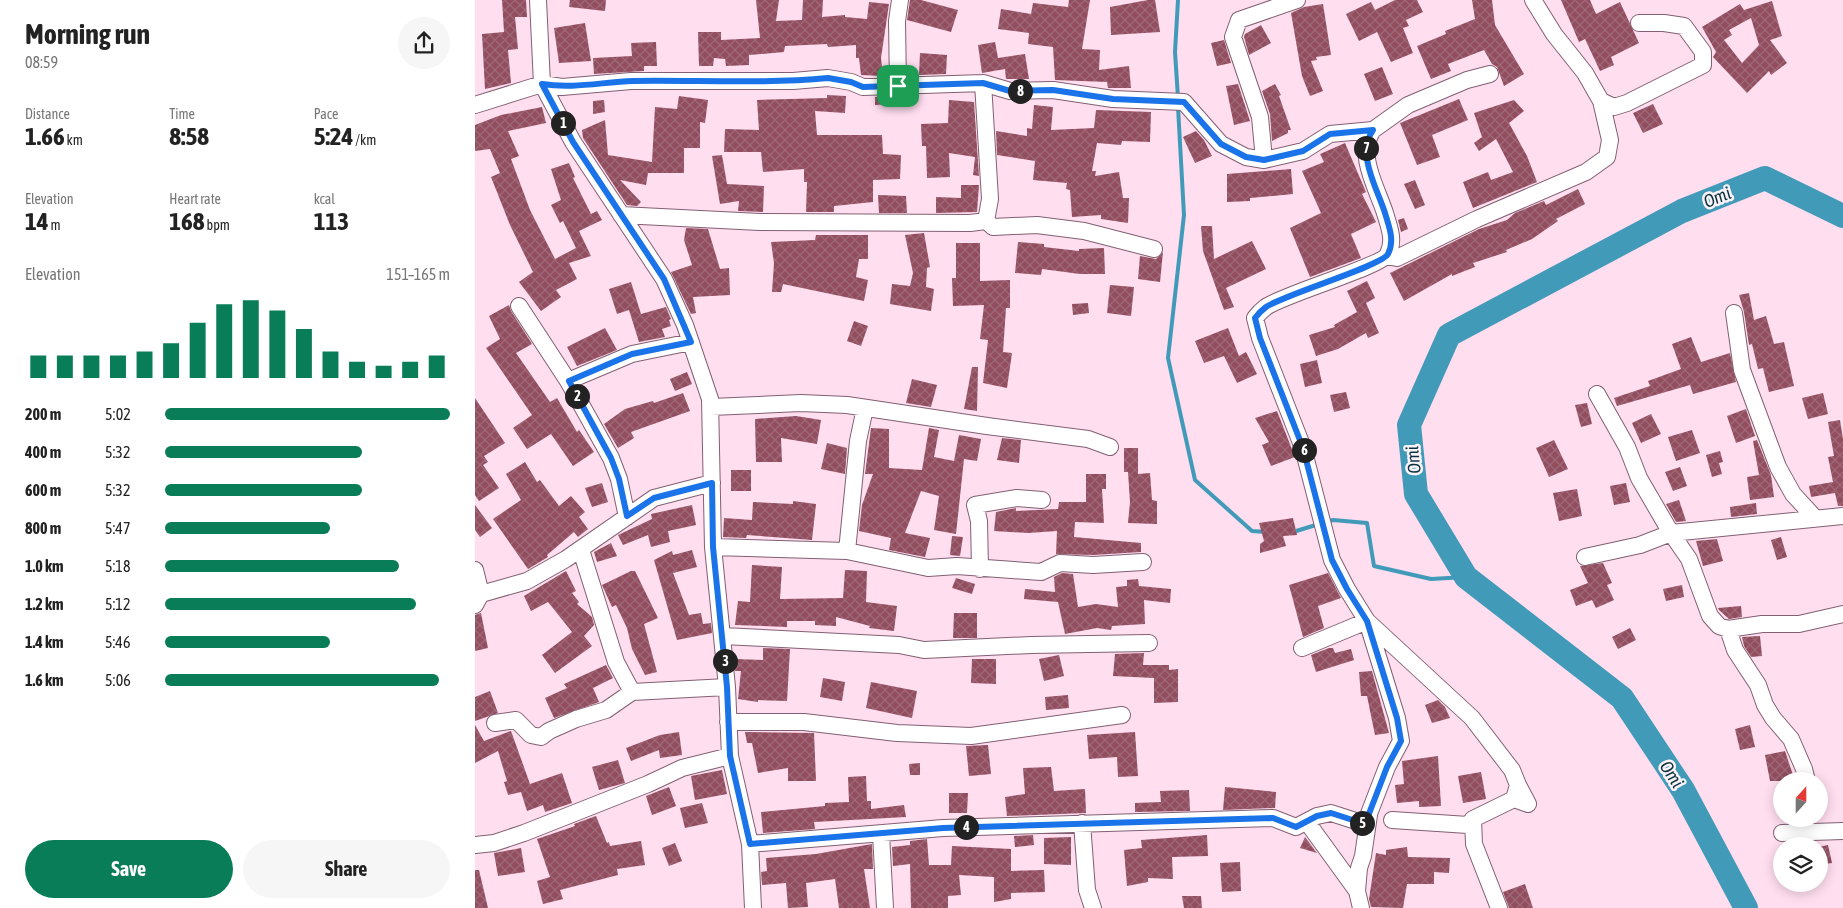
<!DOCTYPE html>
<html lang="en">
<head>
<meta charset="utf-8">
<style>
	:root { --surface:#fff; --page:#f6f6f6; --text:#222; --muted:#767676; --accent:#097c58 }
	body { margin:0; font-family:"Asap Condensed",sans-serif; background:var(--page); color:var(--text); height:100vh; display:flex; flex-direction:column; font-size:19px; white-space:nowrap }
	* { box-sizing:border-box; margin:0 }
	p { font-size:16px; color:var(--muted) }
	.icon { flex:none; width:28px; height:28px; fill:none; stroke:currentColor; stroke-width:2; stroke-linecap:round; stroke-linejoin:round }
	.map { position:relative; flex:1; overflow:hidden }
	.panel { display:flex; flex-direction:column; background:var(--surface); width:475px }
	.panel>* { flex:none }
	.needle { width:32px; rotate:21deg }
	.buttons { position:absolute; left:1298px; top:772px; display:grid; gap:10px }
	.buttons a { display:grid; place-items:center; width:55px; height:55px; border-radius:50%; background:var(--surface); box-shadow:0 2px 12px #0003; font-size:25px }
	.pin { position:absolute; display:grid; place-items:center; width:42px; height:42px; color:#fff; margin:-21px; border-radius:10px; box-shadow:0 2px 8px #0006 }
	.km { position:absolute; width:25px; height:25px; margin:-12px; border-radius:50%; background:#222; color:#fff; font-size:14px; line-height:25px; text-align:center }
	.round { display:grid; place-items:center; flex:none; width:52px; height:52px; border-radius:26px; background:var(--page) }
	.summary { display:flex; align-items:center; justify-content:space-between; height:85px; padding:0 25px }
	h1 { font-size:28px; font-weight:700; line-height:38px }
	.stats { display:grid; grid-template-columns:repeat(3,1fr); gap:8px; height:85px; padding:5px 25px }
	.stats div { display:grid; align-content:center }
	.stats b { font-size:25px; font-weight:700 }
	.stats small { font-size:14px; font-weight:400 }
	.stats p { font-size:14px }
	.chart { height:140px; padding:10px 25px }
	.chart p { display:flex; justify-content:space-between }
	.chart svg { width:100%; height:90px; margin-top:5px; stroke:var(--accent); stroke-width:6 }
	.action { display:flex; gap:10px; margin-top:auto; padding:10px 25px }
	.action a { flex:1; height:58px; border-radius:30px; background:var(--accent); color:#fff; font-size:20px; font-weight:700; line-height:58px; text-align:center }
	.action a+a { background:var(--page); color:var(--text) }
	ul { padding:0 25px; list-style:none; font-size:16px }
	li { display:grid; grid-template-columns:80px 60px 1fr; align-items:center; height:38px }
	li i { height:12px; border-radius:6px; background:var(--accent) }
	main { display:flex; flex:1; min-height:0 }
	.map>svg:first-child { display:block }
</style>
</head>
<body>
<main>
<section class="panel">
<div class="summary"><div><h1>Morning run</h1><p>08:59</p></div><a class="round"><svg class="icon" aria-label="share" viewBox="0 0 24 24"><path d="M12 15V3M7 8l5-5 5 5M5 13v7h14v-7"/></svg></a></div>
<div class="stats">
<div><p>Distance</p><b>1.66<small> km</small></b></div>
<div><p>Time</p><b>8:58</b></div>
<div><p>Pace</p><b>5:24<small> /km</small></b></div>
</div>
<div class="stats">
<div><p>Elevation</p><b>14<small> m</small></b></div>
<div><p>Heart rate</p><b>168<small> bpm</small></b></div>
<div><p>kcal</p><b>113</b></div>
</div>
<div class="chart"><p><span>Elevation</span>151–165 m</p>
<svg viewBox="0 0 160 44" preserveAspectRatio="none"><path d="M5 44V33M15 44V33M25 44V33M35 44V33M45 44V31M55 44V27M65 44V17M75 44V8M85 44V6M95 44V11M105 44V20M115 44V31M125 44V36M135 44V38M145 44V36M155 44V33"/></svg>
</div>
<ul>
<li><b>200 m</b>5:02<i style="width:100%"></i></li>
<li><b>400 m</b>5:32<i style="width:69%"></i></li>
<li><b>600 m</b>5:32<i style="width:69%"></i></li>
<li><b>800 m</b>5:47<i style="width:58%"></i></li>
<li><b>1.0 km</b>5:18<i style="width:82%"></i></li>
<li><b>1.2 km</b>5:12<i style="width:88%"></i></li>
<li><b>1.4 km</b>5:46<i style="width:58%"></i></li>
<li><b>1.6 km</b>5:06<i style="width:96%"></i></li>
</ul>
<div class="action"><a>Save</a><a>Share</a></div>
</section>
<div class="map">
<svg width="1368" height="908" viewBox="0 0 1368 908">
	<defs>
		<pattern id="building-cross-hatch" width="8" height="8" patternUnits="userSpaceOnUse" patternTransform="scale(1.25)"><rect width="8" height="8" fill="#924d5f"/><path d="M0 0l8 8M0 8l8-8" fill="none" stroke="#9e6a78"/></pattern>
	</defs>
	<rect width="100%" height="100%" fill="#ffdef0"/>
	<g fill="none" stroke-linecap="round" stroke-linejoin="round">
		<path stroke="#429ab9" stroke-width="4" d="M703 0 700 52 703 98
			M703 107 709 215 693 358 720 480 777 531 791 532
			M851 522 858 520 892 523 899 566 956 579 991 577
			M818 532 844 524"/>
		<path stroke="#429ab9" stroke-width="24" d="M1271 908 1208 790 1147 698 991 577 941 494 934 425 974 335 1207 211 1290 178 1368 216"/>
	</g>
	<path fill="url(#building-cross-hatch)" fill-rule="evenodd" d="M27 0H51L52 17H40L43 49 33 50 36 83 10 89 7 34 29 32Z
		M95 0H131L130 11 94 7Z
		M281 0H304L301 21 327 20 328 0H348L347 17 370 15V17L392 19 394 2 414 4 406 58 408 76 386 75 384 58H381V45L353 47 352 44 310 46 309 52 274 55V65L251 66 250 59 239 58 238 66H224L223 32H246V40L285 38Z
		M435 0H446L483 10 476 32 432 20Z
		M594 0H615L607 49 625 50 624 70 654 66 656 88H633L632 82 580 80 578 47 553 44 554 33 523 29 526 9 556 14 558 3 593 7Z
		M673 0H680L685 32 636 35 635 7Z
		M920 0H942L948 12 931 20 934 26 928 28 938 53 916 62 902 32 884 41 871 14 896 2 900 10Z
		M997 0H1017L1020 25 1049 74 1029 86 1022 67 1017 64 1009 50 973 64 976 71 956 79 942 46 971 34 970 31 1000 19Z
		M1086 0H1115L1121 14 1145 2 1164 43 1136 57 1139 65 1125 71 1110 39 1104 42Z
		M1297 1 1307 36 1295 40 1312 63 1296 75 1294 71 1272 93 1238 57 1241 52 1227 27 1265 4 1269 10ZM1276 18 1284 45 1267 63 1249 40 1257 35 1254 30Z
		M848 4 856 55 841 57 842 60 836 61 848 91 835 96 827 76 816 13 829 7Z
		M110 23 116 61 84 63 79 28Z
		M786 25 796 43 774 55 769 37 770 34Z
		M749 40 756 63 742 66 736 43Z
		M181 42 182 66H169V71L119 74 118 58 157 56 156 43Z
		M520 42 523 58 550 54 554 79H531L530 69 507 73 503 45Z
		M445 53 472 55 471 74 444 75Z
		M907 67 918 94 900 101 889 74Z
		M763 84 775 121 759 125 751 86Z
		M800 84 806 95 804 96 816 130H813V133L797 141 795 114 787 91Z
		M352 95 371 96 370 113 340 111 342 135H407L408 154 426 155 425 179 398 180V202L359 206V212H331L332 182H329V169L288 172 286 152H249L250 129 284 130 282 100 352 98Z
		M204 96 233 100 230 123 225 122V148H209V173H173L171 185 145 180 166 202 162 206 152 205 108 138 107 130 130 120 133 155 177 162 180 107 202 109Z
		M417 96V104L400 105V97Z
		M984 99 993 120 957 135 965 157 942 165 925 123Z
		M129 100 130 112 118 114V101Z
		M474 100 499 102 504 176 498 175 500 157 474 153 475 177 452 178 451 146H447L446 124 473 123Z
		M1039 100 1049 111 1034 123 1052 156 1062 182 998 208 988 182 1013 172 1016 180 1038 172 1021 139 1004 151 999 143 1007 137 999 113Z
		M1178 104 1188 124 1168 133 1158 113Z
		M559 105 578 107 576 130 619 128 621 110 676 112 675 142 647 141 646 145 622 143 617 171H621L620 176 644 172 648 198H654L653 223 626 219V215L597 217 595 190 591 189 592 183 558 180 560 161 522 155 521 131 552 136V128L557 129Z
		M67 107 71 123 33 131 44 156 36 159 55 210 80 259 101 248 88 221 85 223 76 205 86 200 76 169 94 163 100 177 98 178 116 214 122 211 127 220 104 231 116 256 94 263 102 279 81 290 86 297 66 311 44 282 58 272 35 225 16 177 25 173 15 149 0 151V125L26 115Z
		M721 131 729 140 737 156 720 163 708 137Z
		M870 143 891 192 887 194 901 222 876 234 886 258 835 277 815 228 846 213 827 171 849 162 845 154Z
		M247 155 252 184 289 186 288 212 263 211 264 201 245 204 237 156Z
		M816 169 818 194 775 198V201L752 202V174Z
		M940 180 950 205 940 209 929 184Z
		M486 185H504L502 212 461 213V197L486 198Z
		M1103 189 1110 204 1081 219 1083 221 1057 239 1031 250 1032 252 998 263 1000 267 977 276V274L929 301 915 273 1004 229 1032 220 1040 213 1069 201 1071 205Z
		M403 195 431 196 432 213H404Z
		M929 218 933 229 926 232 923 220Z
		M726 226H737L739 259 777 241 791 269 751 288 759 307 749 310 728 251Z
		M211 228 233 229 245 269 254 268 255 295 218 297 221 313 216 314 196 272 217 265 209 240Z
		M449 233 455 267 452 268 451 287 459 289 456 311 415 304 417 284 435 286 438 273 430 235Z
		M341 235H393V259H384L381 277 393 280 389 301 308 284 306 292H297L299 263 296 242 340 240Z
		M543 242 569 244V247L604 251V249L629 248 630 274H605L567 269 566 275 540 273Z
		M481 243H505V281L535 280V308H531L528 352 537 353 532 388 508 383 513 340 505 339 509 305 478 306 477 278H481Z
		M688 252 685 282 663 279 665 256 681 259Z
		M892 281 900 298 891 303 904 333 893 338 891 333 863 349 841 356 834 335 860 327 859 325 882 312 872 291Z
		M156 282 166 314 191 307 196 319 194 320 196 326 187 329 190 337 164 342 154 310 142 314 134 289Z
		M635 285 659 287 656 316 632 313Z
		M1274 293 1279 320 1291 316 1299 344 1309 342 1319 386 1294 392 1288 368 1283 369 1277 344 1274 345 1269 312 1264 295Z
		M613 303 614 313 598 315 597 304Z
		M34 305 36 311 57 344 41 353 75 402 82 398 102 432 104 430 119 452 98 466 76 434 52 449 38 428 57 415 11 348 25 339 14 316Z
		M379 321 393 326 386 346 372 341Z
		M130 328 142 350 102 366 92 347Z
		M753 328 764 356 771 352 782 374 762 383 749 356 729 363 720 341Z
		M1216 337 1226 362 1255 353 1261 382 1218 394 1215 385 1142 406 1139 398 1175 386 1173 381 1206 369 1197 344Z
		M842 360 847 383 830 387 825 364Z
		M497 367H503L502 411 489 409Z
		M212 372 217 384 200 391 195 379Z
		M437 379 462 385 456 407 431 403Z
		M871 392 875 408 859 412 855 395Z
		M208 393 215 411 156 432 159 438 143 448 129 424 150 409 178 401 179 403Z
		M1348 393 1353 414 1333 419 1327 398Z
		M0 398 30 443 9 456 13 462 8 465 24 488 4 501 0 495Z
		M1112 403 1117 424 1106 427 1100 405Z
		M1271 409 1280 436 1261 443 1252 416Z
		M802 411 820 457 796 466 787 445 794 442 780 418Z
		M1176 414 1186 434 1166 443 1157 423Z
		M321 416 346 420 342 444 306 438 307 462H281L280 419Z
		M1365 420 1368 439V506H1363L1360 493 1336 497 1334 486 1358 482 1353 457 1359 456 1353 422Z
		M396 428 414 429V468L447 470 454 428 464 430 459 457 479 461 484 435 506 439 502 461 489 459 481 534 459 530 464 496 446 491 430 533 455 538 450 557 414 550 416 538 384 531 387 505 398 474H390Z
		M1217 430 1225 453 1201 461 1193 437Z
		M527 438 546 440 544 463 522 460Z
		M1079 440 1093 469 1074 477 1061 448Z
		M1282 440 1296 475 1299 497 1275 500 1272 477 1284 475 1278 441Z
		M352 443 372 448 370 474 346 469Z
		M649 448H663V474L675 473 677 500 682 501V524L653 523 655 502 653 472H649Z
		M1245 451 1248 462 1244 463 1247 474 1237 477 1231 455Z
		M50 462 62 482 65 480 84 506 96 496 110 512 104 517 113 529 103 537 99 532 72 555 73 557 53 569 18 519 46 500 31 474Z
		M1205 467 1212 486 1198 491 1190 472Z
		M256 470H276V491H256Z
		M611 474H631V489H627L629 523 600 522 599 537 666 543V552L618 555 581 554 582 531 553 533 519 531 521 512 541 508V511L583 509 584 502H611Z
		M127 483 133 502 117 507 110 488Z
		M1151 483 1155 502 1139 505 1135 486Z
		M1102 489 1107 516 1084 521 1078 493Z
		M1204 500 1211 521 1201 522 1191 504Z
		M318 501 341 504 337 540 272 535 271 538 248 537 249 518 277 520 278 502 318 504Z
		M1281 503 1282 514 1256 517 1255 507Z
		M0 505 17 528 5 537 0 530Z
		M217 505 221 525 193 531 195 542 176 547 173 535 148 545 143 535 177 519 176 514Z
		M818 518 822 535 808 536 811 546 785 553V544L789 541 784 523Z
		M477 536 488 537 485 556 475 555Z
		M1306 537 1312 557 1302 560 1296 540Z
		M1242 539 1248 561 1228 566 1221 541Z
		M136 543 142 556 122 562 119 552Z
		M217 550 222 567 198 573 214 615 226 613 228 624 236 623 237 633 202 640 179 560 197 551 198 555Z
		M1128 563 1137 583 1132 585 1139 600 1121 608 1117 600 1101 606 1095 590 1113 583 1105 566Z
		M277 565 307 567 305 599 368 598 370 570 392 571 391 602 422 606 419 631 394 628 395 626 361 617V626L340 625V621H312V627L260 625 263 601 275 602Z
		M91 571 101 591 97 593 104 602 102 604 117 617 119 625 109 636 117 646 80 673 67 655 97 632 73 602 56 611 49 596Z
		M156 571H160L183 618 169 624 182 672 170 675 157 649 152 628 141 605 137 607 127 585Z
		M587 573 598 574 603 607 621 604 643 607 641 587 652 586V580L663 579 664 586 696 589 695 603 669 600 670 624 637 626 636 630 622 628 590 634 583 602 549 599 550 589 580 592 579 577Z
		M853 573 866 598 843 606 849 628 828 637 814 585Z
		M481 578 500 584 497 594 477 588Z
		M1207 585 1209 597 1191 601 1188 589Z
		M1266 606 1267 617 1254 619 1244 610 1243 608Z
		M6 613 13 648 0 651V615Z
		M479 613H502V638H478Z
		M1155 628 1161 640 1143 649 1137 637Z
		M1285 636 1287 656 1276 657 1269 646 1267 637Z
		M288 648 315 649 312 701 283 700V702L263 699 266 671H260V659L288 660Z
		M854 648H858L860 653 876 649 879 660 841 672 836 655Z
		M669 653 668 665H694V670L703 669V702L679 703V678L638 676 640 654Z
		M584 655 589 676 569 681 564 659Z
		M497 659H521V684L496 683Z
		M131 665 138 678 118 688 124 702 79 718 70 698 92 688 89 684Z
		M897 671 914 733 900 735 892 696H886L884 672Z
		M348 678 370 682 367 701 345 697Z
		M396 682 442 691 437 718 391 708Z
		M15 691 23 713 0 721V697Z
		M593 695 594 708 571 710 570 697Z
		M963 700 970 707 975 718 957 723 950 705Z
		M0 725 9 741 36 731 55 784 87 773 97 803 70 812 68 805 52 811 46 792 33 795 29 782 32 781 23 751 0 763Z
		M1275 725 1280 747 1265 750 1260 729Z
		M204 732 207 755 185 758 184 750 156 761 151 748 185 735Z
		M270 732 339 733 341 781H313V768L283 773 277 743H272Z
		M660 732 663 776 643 777 642 757 614 759 612 735Z
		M513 745 516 774 494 776 491 746Z
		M1310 751 1320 781H1295L1290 755Z
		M963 756 966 806 944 807V801L922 803 920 785 929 784 927 761Z
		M143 760 150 783 124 790 117 767Z
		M445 763V775H435L434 764Z
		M576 767 579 791 610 789 611 813 532 816 530 797 550 794 548 768Z
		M247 770 252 794 220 800 216 776Z
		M1006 772 1011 799 988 803 983 776Z
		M391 776 392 801H396V809L429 805 431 817 339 822 340 829 288 833 286 812 350 806V803L374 802 373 777Z
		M194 787 201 806 177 815 171 796Z
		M750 787 801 792 800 808 748 810Z
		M714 790 715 811 660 812V803L686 802 685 791Z
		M474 793H493L492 813H474Z
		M227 803 233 823 210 828 205 808Z
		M121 816 132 843 134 842 135 846 166 841 170 865 142 869 143 875 85 890 88 899 68 904 62 881 75 877 62 839 100 826 99 824Z
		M558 835 559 845 540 847 539 836Z
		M732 835 733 856 697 857 698 879 673 878V882L652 886 649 850 667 848 666 840Z
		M596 837V865L569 864V838Z
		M830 837 842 853 825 848Z
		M452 839 454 865H476L477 846 536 849V871L569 870 570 892 536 893V899L519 902V877L484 875 486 895 473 896V908H436L435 864 418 866 417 847 435 845V841Z
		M200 843 207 861 194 866 187 848Z
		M397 844 398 869H389L395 908H364L360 879 331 883 333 907 313 908 311 883 287 885 286 872 292 871 291 858 341 854Z
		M1353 845 1357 863 1344 865V847Z
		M932 847 933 857 975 858 974 873 959 872V884H932L928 908 896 907 894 899 901 853 911 855V850Z
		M46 848 50 872 23 876 19 853Z
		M765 862 766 891 747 892 745 863Z
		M0 870H4L13 908H0Z
		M1050 884 1058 908H1034L1028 892Z
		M707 896H726L727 908H709Z"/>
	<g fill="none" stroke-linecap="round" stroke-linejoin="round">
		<g stroke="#825f72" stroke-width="18">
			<path id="minor" d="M63 0 67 84 98 142 189 279 210 325 235 399 238 547 252 687 255 756 275 844 278 908
				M1058 0 1079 34 1110 73 1126 101 1139 107 1152 103 1228 65V52L1209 26 1189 23H1164
				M508 83 515 199 511 221
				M423 86 422 21 425 0
				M0 105 67 84 87 87 156 81H318L353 78 376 82 388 87 508 83 535 91 578 90 638 99 709 102 746 144 771 157 789 160 828 151 855 134 898 130 933 105 992 80 1015 74
				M898 130C881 154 902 188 910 213 914 227 920 240 913 254 907 266 810 294 791 307 787 310 783 314 780 318L785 338 828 448 857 560 872 589 892 621 997 718 1037 770 1043 785 1039 799 998 819 999 844 1024 908
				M789 160 785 117 758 37 764 20 822 0
				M146 215 285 222 495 223 511 221 518 227 562 225 609 231 679 249
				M912 256 922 258 1002 219 1111 172 1132 157 1135 140 1126 101
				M44 306 93 381 157 354 216 342
				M1259 313 1267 370 1303 467 1318 494 1340 518
				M93 381 136 458 144 479 152 517
				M1122 394 1152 447 1164 478 1196 533 1214 559 1235 616 1244 626 1253 629 1287 624H1324L1368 614
				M236 407 326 403 372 405 512 426 613 439 635 447
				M238 547 372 551 453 568 482 566 566 572 585 563 618 565 668 562
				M106 550 141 662 157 692
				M372 551 383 441 390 408
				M1110 557 1165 545 1196 533 1368 516
				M505 569 504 521 500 505 542 498 567 500
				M0 570 6 594
				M0 605 6 594 52 581 91 559 179 498 237 483
				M1253 629 1260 650 1283 685 1290 705 1298 718 1316 739 1329 769 1332 781
				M248 636 424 645 449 650 556 645 674 643
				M253 722H329L422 733 496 736 647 715
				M20 723 41 720 56 735 66 737 74 731 101 719 131 710 157 692 252 687
				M1039 799 1053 804 1043 785
				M917 820 993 825 998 819
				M832 822 882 891
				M607 823 612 890 618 908
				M1307 833 1368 831
				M406 834 410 908
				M275 844 468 828 798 818 821 827 842 816 856 813 890 824 912 767 926 741 922 718 892 621 827 648
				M0 845 19 843 49 833 173 784 207 768 255 756
				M886 908 882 891 884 868 888 856 894 815"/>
		</g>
		<use href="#minor" stroke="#fff" stroke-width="16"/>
	</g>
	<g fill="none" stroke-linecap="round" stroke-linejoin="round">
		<g stroke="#fff" stroke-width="10">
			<path id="route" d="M353 78 376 82 388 87 508 83 535 91 578 90 638 99 709 102 746 144 771 157 789 160 828 151 855 134 898 130C881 154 902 188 910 213 914 227 920 240 913 254 907 266 810 294 791 307 787 310 783 314 780 318L785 338 828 448 857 560 872 589 892 621 922 718 926 741 912 767 890 824 856 813 842 816 821 827 798 818 468 828 275 844 255 756 252 687 238 547 237 483 179 498 152 516 144 479 136 458 94 381 157 354 216 342 189 279 98 142 67 84C98 89 127 82 158 81 223 80 288 84 353 78Z"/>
		</g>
		<use href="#route" stroke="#1a73e8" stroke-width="6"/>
	</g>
	<g text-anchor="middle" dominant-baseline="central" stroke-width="5" stroke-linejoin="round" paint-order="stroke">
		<g font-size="18" font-style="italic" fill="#093340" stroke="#fcf3f8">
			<text transform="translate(1242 197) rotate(-22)">Omi</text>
			<text transform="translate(938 460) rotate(-96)">Omi</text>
			<text transform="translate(1197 774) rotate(57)">Omi</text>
		</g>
	</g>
</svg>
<div class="buttons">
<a><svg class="needle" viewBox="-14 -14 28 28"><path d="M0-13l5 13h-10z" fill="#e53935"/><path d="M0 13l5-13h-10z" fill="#767676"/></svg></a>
<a><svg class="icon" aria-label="layers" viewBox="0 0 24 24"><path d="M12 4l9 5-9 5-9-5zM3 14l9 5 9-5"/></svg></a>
</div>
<div class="pin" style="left:423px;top:86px;background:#1e9e55"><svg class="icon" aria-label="arrive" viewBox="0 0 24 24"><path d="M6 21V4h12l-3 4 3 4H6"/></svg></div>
<b class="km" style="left:88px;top:123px">1</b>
<b class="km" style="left:102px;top:396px">2</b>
<b class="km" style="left:250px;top:661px">3</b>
<b class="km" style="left:491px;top:827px">4</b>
<b class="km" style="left:887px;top:823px">5</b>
<b class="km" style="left:829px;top:450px">6</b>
<b class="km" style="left:891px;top:148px">7</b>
<b class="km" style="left:545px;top:91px">8</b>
</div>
</main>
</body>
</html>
